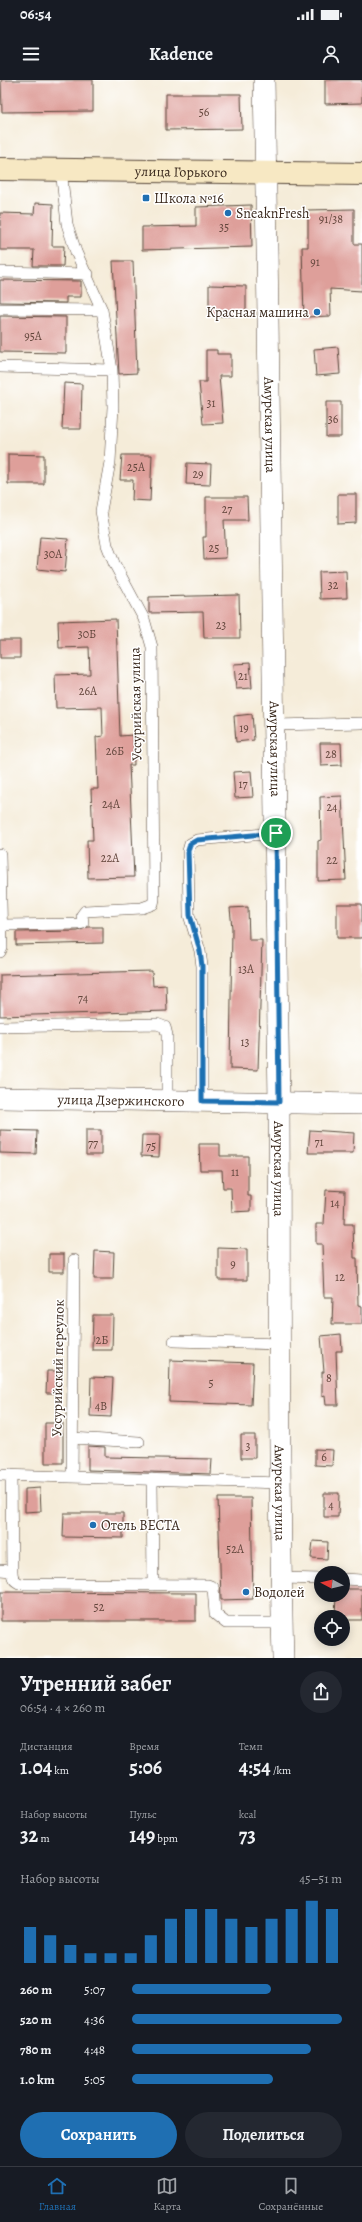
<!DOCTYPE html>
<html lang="ru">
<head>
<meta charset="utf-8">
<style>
	:root { --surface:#171b24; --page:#242831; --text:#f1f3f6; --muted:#9ea1a6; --line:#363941; --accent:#1f6fb2 }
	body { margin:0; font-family:Alegreya,serif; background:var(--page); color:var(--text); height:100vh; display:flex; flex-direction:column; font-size:15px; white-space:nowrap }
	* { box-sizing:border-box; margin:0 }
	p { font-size:13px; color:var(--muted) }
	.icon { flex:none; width:22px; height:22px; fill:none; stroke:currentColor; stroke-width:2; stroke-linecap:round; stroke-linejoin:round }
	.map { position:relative; height:1578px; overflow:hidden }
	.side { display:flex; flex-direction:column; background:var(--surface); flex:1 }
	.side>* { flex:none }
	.needle { width:26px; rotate:277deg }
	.controls { position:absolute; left:314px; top:1486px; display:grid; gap:8px }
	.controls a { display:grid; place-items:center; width:36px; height:36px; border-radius:50%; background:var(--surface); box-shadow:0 2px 10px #0003; font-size:20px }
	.pin { position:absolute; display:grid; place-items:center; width:34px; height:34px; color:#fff; margin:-17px; border:2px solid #fff; border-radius:50%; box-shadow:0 1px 4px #0007 }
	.round { display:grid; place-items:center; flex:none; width:42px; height:42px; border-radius:21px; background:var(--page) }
	.overview { display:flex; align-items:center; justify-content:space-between; height:68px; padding:0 20px }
	h1 { font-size:22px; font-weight:700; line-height:30px }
	.stats { display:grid; grid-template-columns:repeat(3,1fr); gap:6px; height:68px; padding:4px 20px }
	.stats div { display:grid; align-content:center }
	.stats b { font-size:20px; font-weight:700 }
	.stats small { font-size:11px; font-weight:400 }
	.stats p { font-size:11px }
	.chart { height:112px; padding:8px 20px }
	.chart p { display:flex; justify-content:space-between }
	.chart svg { width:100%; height:72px; margin-top:4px; stroke:var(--accent); stroke-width:6 }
	.action { display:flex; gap:8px; margin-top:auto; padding:8px 20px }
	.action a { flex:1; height:46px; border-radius:24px; background:var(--accent); color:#fff; font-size:16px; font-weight:700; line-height:46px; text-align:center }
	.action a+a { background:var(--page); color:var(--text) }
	ul { padding:0 20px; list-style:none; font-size:13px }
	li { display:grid; grid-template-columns:64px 48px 1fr; align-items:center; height:30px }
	li i { height:10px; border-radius:5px; background:var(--accent) }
	.status { display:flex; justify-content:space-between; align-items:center; height:28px; padding:0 20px; background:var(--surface); direction:ltr }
	.status svg { height:11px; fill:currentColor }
	header { display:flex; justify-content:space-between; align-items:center; height:52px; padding:0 20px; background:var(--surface); font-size:18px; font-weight:700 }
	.tabs { display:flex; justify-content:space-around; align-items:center; height:56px; border-top:1px solid var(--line); background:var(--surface); font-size:11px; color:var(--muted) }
	.tabs a { display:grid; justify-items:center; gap:2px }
	.tabs .selected { color:var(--accent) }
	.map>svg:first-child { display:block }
</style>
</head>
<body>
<div class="status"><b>06:54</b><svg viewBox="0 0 49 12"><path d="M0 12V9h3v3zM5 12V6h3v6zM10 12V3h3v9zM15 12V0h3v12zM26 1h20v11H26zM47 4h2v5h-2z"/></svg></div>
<header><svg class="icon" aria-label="menu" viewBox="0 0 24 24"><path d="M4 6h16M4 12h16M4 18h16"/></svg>Kadence<svg class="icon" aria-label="person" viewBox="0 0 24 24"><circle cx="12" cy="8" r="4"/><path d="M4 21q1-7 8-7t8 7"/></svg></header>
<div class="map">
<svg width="362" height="1578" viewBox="0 0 362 1578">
	<rect width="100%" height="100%" fill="#fff"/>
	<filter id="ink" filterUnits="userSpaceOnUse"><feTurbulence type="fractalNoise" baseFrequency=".025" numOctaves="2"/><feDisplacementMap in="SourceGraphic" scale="8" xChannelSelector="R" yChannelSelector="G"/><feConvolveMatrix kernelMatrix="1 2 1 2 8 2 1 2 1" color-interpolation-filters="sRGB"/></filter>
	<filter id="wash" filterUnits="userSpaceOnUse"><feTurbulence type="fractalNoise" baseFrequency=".012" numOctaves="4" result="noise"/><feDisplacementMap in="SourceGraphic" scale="16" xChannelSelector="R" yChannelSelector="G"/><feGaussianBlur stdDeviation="0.9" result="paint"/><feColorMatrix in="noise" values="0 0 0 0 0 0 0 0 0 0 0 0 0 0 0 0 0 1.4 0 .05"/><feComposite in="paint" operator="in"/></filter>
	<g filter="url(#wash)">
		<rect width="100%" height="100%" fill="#f5ecd9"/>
		<g id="blocks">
			<path fill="#de9f9a" d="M1 0H93V31L2 32Z
				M325 0H362V23L325 24Z
				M166 14H241L242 49 166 50Z
				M35 123 53 124 52 166H64L63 186H33L34 170H0V133L34 134Z
				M251 125 252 167 142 170V147L196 146V127Z
				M354 129V164H362V211L330 209 331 236 304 237 302 167H308V130Z
				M113 181H133L137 293 119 294Z
				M0 200 81 201V217H66V223L0 222Z
				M209 205 246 206V236H209Z
				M0 236 66 237V273L0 272Z
				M338 267 340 294 316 296 314 269Z
				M206 270H217V274H231V296H219L223 343 203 344 199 302H206Z
				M64 303 82 304 81 349H62Z
				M326 322H341V357H326Z
				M8 374 44 375V404H8Z
				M122 375H152L150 421 132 420 133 400H120Z
				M187 383 211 384 210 405 186 404Z
				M338 414H356V443L338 444Z
				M206 417H247L248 440H224L226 478 204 479 203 457H206Z
				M40 457 68 459 65 492 37 489Z
				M346 491 347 518 320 519 319 492Z
				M239 515 240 558H204L203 532 149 533V517Z
				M116 539 120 656 133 655 134 685H129L134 797 88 798 87 760H93L91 709H98L96 657 103 656 102 627 56 628 55 595 90 594 89 567 59 568 58 541Z
				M0 560H20V578H0Z
				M250 583 252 608 236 609 234 584Z
				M252 634 254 660 236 662 234 636Z
				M320 663H341L342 685 321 686Z
				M251 691 253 717 235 718 233 692Z
				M342 716 346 800 318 801V761L321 760 320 717Z
				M337 824H362V858H337Z
				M248 827 249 860H262L258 990 230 989 232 848 230 828Z
				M88 847H103V863L16 865V852L78 851Z
				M152 891 153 906 166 905 167 931 0 936V895Z
				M0 1050 37 1051 36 1074 0 1073Z
				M86 1050H101V1075H86Z
				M310 1050 354 1053 353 1073H308Z
				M142 1055H160L159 1077 141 1076Z
				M199 1064H220V1076H248V1116H251V1131L232 1132 231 1108H223L222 1090H200Z
				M326 1110 345 1111 344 1144H353L354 1178H357L358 1225 362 1226V1244H332L333 1217H324L322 1164H316V1144H324Z
				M218 1168 247 1169V1200H218Z
				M95 1171 114 1172 113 1199H94Z
				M49 1174H64V1192H49Z
				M93 1235H113L112 1270H92Z
				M341 1254 342 1271H336L338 1325H326L325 1316 322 1317V1292H324L321 1256Z
				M170 1280 253 1283 251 1325 169 1322Z
				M47 1291H61V1313H46Z
				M91 1297 113 1298 111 1337 90 1336Z
				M45 1343H63V1383H45Z
				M241 1355H255V1378H241Z
				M88 1366 105 1367V1377L212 1379 211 1394 88 1390Z
				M315 1369 333 1370 332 1386 315 1385Z
				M40 1408 41 1431 25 1432V1409Z
				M324 1413H339L338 1437H324Z
				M218 1418H251L253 1519 221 1520Z
				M64 1433H123V1458L63 1457Z
				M313 1461 328 1462 327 1479 311 1478Z
				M343 1509H362V1540H343V1537H335L336 1515H343Z
				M1 1512 196 1513V1541H1Z"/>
		</g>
	</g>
	<g filter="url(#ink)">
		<use href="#blocks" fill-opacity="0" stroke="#57473a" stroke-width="1"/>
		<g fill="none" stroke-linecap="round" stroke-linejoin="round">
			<g stroke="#57473a" stroke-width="12">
				<path id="lane" d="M0 192 88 194
					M0 229 102 230
					M0 287 112 290
					M275 645 362 643
					M2 845 78 844 83 843 82 835 85 831 142 828 153 824 154 819 152 567 144 539 114 483 107 465 101 431 110 382 113 327 112 290 102 230 76 172 67 144 61 89
					M0 872 2 868 0 774
					M0 947 157 944 165 947 167 955V1020
					M202 1021V886L200 871 189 835 188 771 190 764 197 760 276 753
					M174 1261 280 1264
					M72 1358 139 1362
					M0 1395 280 1403
					M11 1395 12 1491C12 1498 14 1501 21 1504L208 1505 213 1507 215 1534 226 1543H282
					M72 1397 74 1180
					M152 1399 153 1505
					M0 1490 12 1491
					M281 1498 321 1499
					M343 1499 362 1500"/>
			</g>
			<g stroke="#57473a" stroke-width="22">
				<g id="street">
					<path id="s1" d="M264 0C270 341 277 682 279 1023 280 1208 278 1393 283 1578"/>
					<path id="s2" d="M0 1018 362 1024"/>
				</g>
			</g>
			<g stroke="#57473a" stroke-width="24">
				<g id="secondary">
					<path id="s3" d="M0 89 362 94"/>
				</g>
			</g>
			<use href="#lane" stroke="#fff" stroke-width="11"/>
			<use href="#street" stroke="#fff" stroke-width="21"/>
			<use href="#secondary" stroke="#f7e8c3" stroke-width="22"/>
		</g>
	</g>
	<g fill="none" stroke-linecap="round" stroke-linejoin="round" filter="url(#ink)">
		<g stroke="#fff" stroke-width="8">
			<path id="route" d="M276 753 279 1022 202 1021V886L200 871 190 835 188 771 190 764 197 760Z"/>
		</g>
		<use href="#route" stroke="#1f6fb2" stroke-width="5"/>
	</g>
	<g fill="#1f6fb2" stroke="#fff" stroke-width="1.5">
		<rect x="142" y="114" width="8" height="8" rx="2"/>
		<circle cx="228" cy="133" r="4"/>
		<circle cx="317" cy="232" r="4"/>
		<circle cx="93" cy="1445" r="4"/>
		<circle cx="246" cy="1512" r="4"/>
	</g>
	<g text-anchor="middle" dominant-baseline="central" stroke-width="3" stroke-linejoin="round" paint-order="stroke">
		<g font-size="12" fill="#64473d">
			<text x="204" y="32">56</text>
			<text x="331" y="139">91/38</text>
			<text x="224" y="147">35</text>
			<text x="315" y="182">91</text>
			<text x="33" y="256">95А</text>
			<text x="211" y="323">31</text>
			<text x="333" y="339">36</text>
			<text x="136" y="387">25А</text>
			<text x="198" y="394">29</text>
			<text x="227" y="429">27</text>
			<text x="214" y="468">25</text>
			<text x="53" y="474">30А</text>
			<text x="333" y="505">32</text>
			<text x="221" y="545">23</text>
			<text x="87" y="554">30Б</text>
			<text x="243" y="596">21</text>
			<text x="88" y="611">26А</text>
			<text x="244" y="648">19</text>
			<text x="115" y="671">26Б</text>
			<text x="331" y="674">28</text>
			<text x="243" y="704">17</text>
			<text x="111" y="724">24А</text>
			<text x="332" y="727">24</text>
			<text x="110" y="778">22А</text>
			<text x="332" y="780">22</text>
			<text x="246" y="889">13А</text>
			<text x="83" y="918">74</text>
			<text x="245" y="962">13</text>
			<text x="319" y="1062">71</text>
			<text x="93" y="1063">77</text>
			<text x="151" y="1066">75</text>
			<text x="235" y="1092">11</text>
			<text x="335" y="1123">14</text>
			<text x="233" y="1184">9</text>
			<text x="340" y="1197">12</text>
			<text x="102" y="1260">2Б</text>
			<text x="329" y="1298">8</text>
			<text x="211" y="1303">5</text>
			<text x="101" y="1326">4В</text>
			<text x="248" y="1366">3</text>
			<text x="324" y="1377">6</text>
			<text x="331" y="1425">4</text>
			<text x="235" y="1469">52А</text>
			<text x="99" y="1527">52</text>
		</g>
		<g font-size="14" fill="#3b2a1e" stroke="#fff">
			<text stroke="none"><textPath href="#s3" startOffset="181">улица Горького</textPath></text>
			<text stroke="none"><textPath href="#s1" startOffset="345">Амурская улица</textPath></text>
			<text transform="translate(136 624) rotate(-91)">Уссурийская улица</text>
			<text stroke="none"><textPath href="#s1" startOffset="669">Амурская улица</textPath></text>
			<text stroke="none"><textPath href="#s2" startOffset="121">улица Дзержинского</textPath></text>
			<text stroke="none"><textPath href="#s1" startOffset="1089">Амурская улица</textPath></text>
			<text transform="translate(58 1288) rotate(-89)">Уссурийский переулок</text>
			<text stroke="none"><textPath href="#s1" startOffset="1413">Амурская улица</textPath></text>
		</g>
		<g font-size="14" fill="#3b2a1e" stroke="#fff" text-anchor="start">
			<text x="154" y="118">Школа №16</text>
			<text x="236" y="133">SneaknFresh</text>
			<text x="309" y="232" text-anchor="end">Красная машина</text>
			<text x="101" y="1445">Отель ВЕСТА</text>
			<text x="254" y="1512">Водолей</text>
		</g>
	</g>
</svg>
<div class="controls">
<a><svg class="needle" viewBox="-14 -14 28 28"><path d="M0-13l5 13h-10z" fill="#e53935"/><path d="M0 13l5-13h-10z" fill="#9ea1a6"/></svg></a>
<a><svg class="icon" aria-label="locate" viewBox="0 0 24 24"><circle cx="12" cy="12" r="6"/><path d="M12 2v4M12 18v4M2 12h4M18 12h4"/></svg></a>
</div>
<div class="pin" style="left:276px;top:753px;background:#1e9e55"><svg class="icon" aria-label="arrive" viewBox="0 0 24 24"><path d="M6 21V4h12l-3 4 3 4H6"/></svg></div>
</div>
<section class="side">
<div class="overview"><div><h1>Утренний забег</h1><p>06:54 · 4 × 260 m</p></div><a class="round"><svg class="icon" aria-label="share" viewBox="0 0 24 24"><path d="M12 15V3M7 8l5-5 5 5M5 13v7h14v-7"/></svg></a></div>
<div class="stats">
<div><p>Дистанция</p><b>1.04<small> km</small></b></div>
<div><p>Время</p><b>5:06</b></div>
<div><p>Темп</p><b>4:54<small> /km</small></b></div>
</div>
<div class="stats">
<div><p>Набор высоты</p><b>32<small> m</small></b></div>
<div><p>Пульс</p><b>149<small> bpm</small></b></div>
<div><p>kcal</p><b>73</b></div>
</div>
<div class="chart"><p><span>Набор высоты</span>45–51 m</p>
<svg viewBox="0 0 160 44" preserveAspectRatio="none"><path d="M5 44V22M15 44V27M25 44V33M35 44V38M45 44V38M55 44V38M65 44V27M75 44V17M85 44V11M95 44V11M105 44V17M115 44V22M125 44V17M135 44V11M145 44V6M155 44V11"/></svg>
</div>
<ul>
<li><b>260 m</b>5:07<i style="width:66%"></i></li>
<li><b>520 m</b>4:36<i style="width:100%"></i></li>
<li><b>780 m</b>4:48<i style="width:85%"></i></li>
<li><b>1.0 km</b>5:05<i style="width:67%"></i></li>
</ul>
<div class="action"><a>Сохранить</a><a>Поделиться</a></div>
</section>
<nav class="tabs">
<a class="selected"><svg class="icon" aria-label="home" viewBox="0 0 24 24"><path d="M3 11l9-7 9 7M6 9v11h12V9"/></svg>Главная</a>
<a><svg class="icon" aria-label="map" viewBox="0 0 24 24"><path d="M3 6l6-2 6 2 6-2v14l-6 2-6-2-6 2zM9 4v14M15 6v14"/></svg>Карта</a>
<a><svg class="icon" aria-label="saved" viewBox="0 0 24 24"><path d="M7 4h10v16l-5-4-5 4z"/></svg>Сохранённые</a>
</nav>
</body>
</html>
